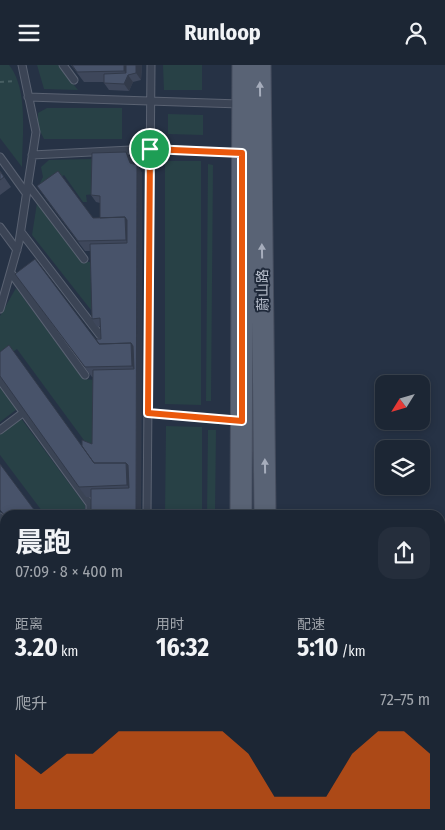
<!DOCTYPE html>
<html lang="zh">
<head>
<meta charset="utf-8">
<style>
	:root { --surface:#1c2634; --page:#252e3c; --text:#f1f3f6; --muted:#a0a5ac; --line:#3a434f; --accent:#ea580c }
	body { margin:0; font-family:"Fira Sans Condensed","Noto Sans SC",sans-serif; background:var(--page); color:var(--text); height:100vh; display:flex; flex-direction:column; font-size:19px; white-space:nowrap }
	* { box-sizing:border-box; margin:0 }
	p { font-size:16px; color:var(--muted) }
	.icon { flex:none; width:28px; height:28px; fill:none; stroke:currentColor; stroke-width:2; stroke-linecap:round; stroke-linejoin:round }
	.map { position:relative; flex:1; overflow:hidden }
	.drawer { position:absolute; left:0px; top:445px; width:445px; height:320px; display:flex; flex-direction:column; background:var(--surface); border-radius:15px 15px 0 0; box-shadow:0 2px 8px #0003,0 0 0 1px var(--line) }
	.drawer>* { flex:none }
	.needle { width:32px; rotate:233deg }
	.controls { position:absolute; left:375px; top:310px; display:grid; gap:10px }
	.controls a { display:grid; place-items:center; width:55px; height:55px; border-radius:10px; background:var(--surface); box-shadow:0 2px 8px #0003,0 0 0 1px var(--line); font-size:25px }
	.pin { position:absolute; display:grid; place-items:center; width:42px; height:42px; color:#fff; margin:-21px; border:2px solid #fff; border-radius:50%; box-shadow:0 1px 5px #0007 }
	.round { display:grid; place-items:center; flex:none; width:52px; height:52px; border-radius:15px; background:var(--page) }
	.overview { display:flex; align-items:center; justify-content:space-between; height:85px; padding:0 15px }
	h1 { font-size:28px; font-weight:700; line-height:38px }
	.figures { display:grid; grid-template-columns:repeat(3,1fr); gap:8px; height:85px; padding:5px 15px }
	.figures div { display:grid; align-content:center }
	.figures b { font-size:25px; font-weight:700 }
	.figures small { font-size:14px; font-weight:400 }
	.figures p { font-size:14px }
	.chart { height:140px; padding:10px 15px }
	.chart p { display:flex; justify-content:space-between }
	.chart svg { width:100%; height:90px; margin-top:5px; fill:var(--accent); opacity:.7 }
	header { display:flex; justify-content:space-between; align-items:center; height:65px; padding:0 15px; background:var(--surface); font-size:22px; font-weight:700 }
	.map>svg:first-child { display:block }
</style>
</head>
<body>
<header><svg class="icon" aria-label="menu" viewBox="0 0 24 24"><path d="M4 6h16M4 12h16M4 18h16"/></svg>Runloop<svg class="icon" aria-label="person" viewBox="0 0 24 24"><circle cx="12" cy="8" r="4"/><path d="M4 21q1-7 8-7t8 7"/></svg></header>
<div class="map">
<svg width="445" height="765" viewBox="0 0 445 765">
	<rect width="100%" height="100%" fill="#263245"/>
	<path fill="#284146" d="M0 0H9C29 25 22 71 22 102L0 73Z
		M37 0H58L78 25 44 24Z
		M163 0H202V25H164Z
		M47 43H122V74H44L38 62V48Z
		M168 49 203 50V70L168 69Z
		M92 94 94 129 86 130 87 137H83L64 110 44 125 39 120 43 112 41 102 49 95Z
		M165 96H201V340L165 339Z
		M208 99 213 100 211 336H206Z
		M37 138 82 197H91V245L32 170Z
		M16 223 83 314 95 315V382L86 378 17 284 0 296V251Z
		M0 323 17 344 0 357Z
		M20 352 85 440V450H45L0 390V367Z
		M166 361 202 362V450H165Z
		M208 365H216L215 450H207Z"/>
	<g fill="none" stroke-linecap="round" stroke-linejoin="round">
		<g stroke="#5a6272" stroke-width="9">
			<path id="service" d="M63 0 74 15
				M28 32 240 39
				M32 90 150 84 239 88
				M0 92 26 128
				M28 120 84 194
				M0 162 17 185
				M21 167 100 270
				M11 208 85 310
				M0 244 19 177 36 67 22 0
				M0 315 90 439V450
				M148 348 239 356
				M0 365 24 347
				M147 450 151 0
				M0 452 5 458
				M0 499 5 505
				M0 566 5 573
				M0 641H5"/>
		</g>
		<g stroke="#5a6272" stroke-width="22">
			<path id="secondary" d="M0 696H5
				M440 697H445
				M0 725H5
				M440 727H445"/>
		</g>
		<g stroke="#454d5e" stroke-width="23">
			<path id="primary" d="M260 0 265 450
				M241 450 243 0
				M240 765V760
				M266 765V760"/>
		</g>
		<path stroke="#475e62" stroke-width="2" stroke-dasharray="4 4" stroke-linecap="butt" d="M0 17 15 16"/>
		<use href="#service" stroke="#3b4455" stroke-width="7"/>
		<use href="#secondary" stroke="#495368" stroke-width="20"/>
		<use href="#primary" stroke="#596375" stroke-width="21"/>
	</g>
	<path fill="#3e475b" d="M71 0H142L141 15 133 17 129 26 109 25 104 18V17H84Z
		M132 94 133 99 137 100 142 108 141 450H91V432H86L0 312 84 385 92 379 93 312H92L15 209 96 274H101L100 261 97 262 92 254 91 186H85L44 131 93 153H100V138L96 137 91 130Z
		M0 106 11 122 0 130Z
		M0 589H4L5 590V634H0Z"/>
	<path fill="#323a4a" d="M124 0H131L128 10 133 17 129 26 124 19 128 11 124 6Z
		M136 0H142L141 15 136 8Z
		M126 87 132 94 135 106 130 98Z
		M137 100 142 108 141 450H136L137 307 132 301 131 278Z
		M125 152 132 162 133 185 126 175Z
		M126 398 133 408 134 430 127 420Z
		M4 589 5 590V630L3 627Z"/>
	<path fill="#48536a" stroke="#323a4a" d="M72 0H124V6L77 7Z
		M126 0H136V8L128 10 124 19 104 18V9L126 8Z
		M126 87 130 98 137 100 136 450H91V424L129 423 128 400 126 398H94L82 381V375L92 379 93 305 134 304 133 281 131 278 99 279 96 274H101L100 253 92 254 90 179 127 178V155L125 152 100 153V131L91 130 92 88Z
		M0 106 4 112 0 115Z
		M58 106 93 153 125 152 126 175 78 176 37 121Z
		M35 194 99 279 131 278 132 301 85 302 15 209Z
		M9 280 94 398H126L127 420 79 422 0 311V287Z
		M0 399 38 450H5V451L0 445Z
		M0 521 5 528V562L0 555Z
		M0 589H4L3 627H0Z"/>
	<defs><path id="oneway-solid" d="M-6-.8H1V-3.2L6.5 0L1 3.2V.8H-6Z" transform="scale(1.25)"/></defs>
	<g fill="#a6adbc">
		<use href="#oneway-solid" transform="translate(260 24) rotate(-91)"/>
		<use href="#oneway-solid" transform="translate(262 186) rotate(-91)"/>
		<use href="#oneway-solid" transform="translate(265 401) rotate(-91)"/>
	</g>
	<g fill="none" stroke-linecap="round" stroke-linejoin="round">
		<g stroke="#fff" stroke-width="10">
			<path id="route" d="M150 84 242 88V356L148 348Z"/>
		</g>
		<use href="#route" stroke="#ea580c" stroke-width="6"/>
	</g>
	<g text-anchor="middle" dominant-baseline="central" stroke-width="4" stroke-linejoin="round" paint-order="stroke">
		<g font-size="14" fill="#b9c0ce" stroke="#1f293a">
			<text transform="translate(263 225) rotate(-91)">蔚山路</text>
		</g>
	</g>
</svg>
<div class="controls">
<a><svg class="needle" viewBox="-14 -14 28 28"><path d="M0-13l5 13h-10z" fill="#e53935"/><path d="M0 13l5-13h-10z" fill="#a0a5ac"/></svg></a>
<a><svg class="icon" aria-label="layers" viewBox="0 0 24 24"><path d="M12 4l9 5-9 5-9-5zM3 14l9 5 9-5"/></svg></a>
</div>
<div class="pin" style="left:150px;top:84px;background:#1e9e55"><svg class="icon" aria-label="arrive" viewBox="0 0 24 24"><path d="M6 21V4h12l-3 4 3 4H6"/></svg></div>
<section class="drawer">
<div class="overview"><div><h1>晨跑</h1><p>07:09 · 8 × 400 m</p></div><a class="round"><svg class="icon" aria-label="share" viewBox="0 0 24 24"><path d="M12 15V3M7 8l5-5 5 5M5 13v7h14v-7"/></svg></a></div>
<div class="figures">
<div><p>距离</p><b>3.20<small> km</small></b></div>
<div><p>用时</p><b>16:32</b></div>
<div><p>配速</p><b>5:10<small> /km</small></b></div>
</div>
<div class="chart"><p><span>爬升</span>72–75 m</p>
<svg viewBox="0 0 160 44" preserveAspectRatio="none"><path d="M0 44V17L10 27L20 17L30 17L40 6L50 6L60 6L70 6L80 6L90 17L100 38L110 38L120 38L130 17L140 6L150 6L160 17V44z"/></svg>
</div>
</section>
</div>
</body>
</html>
